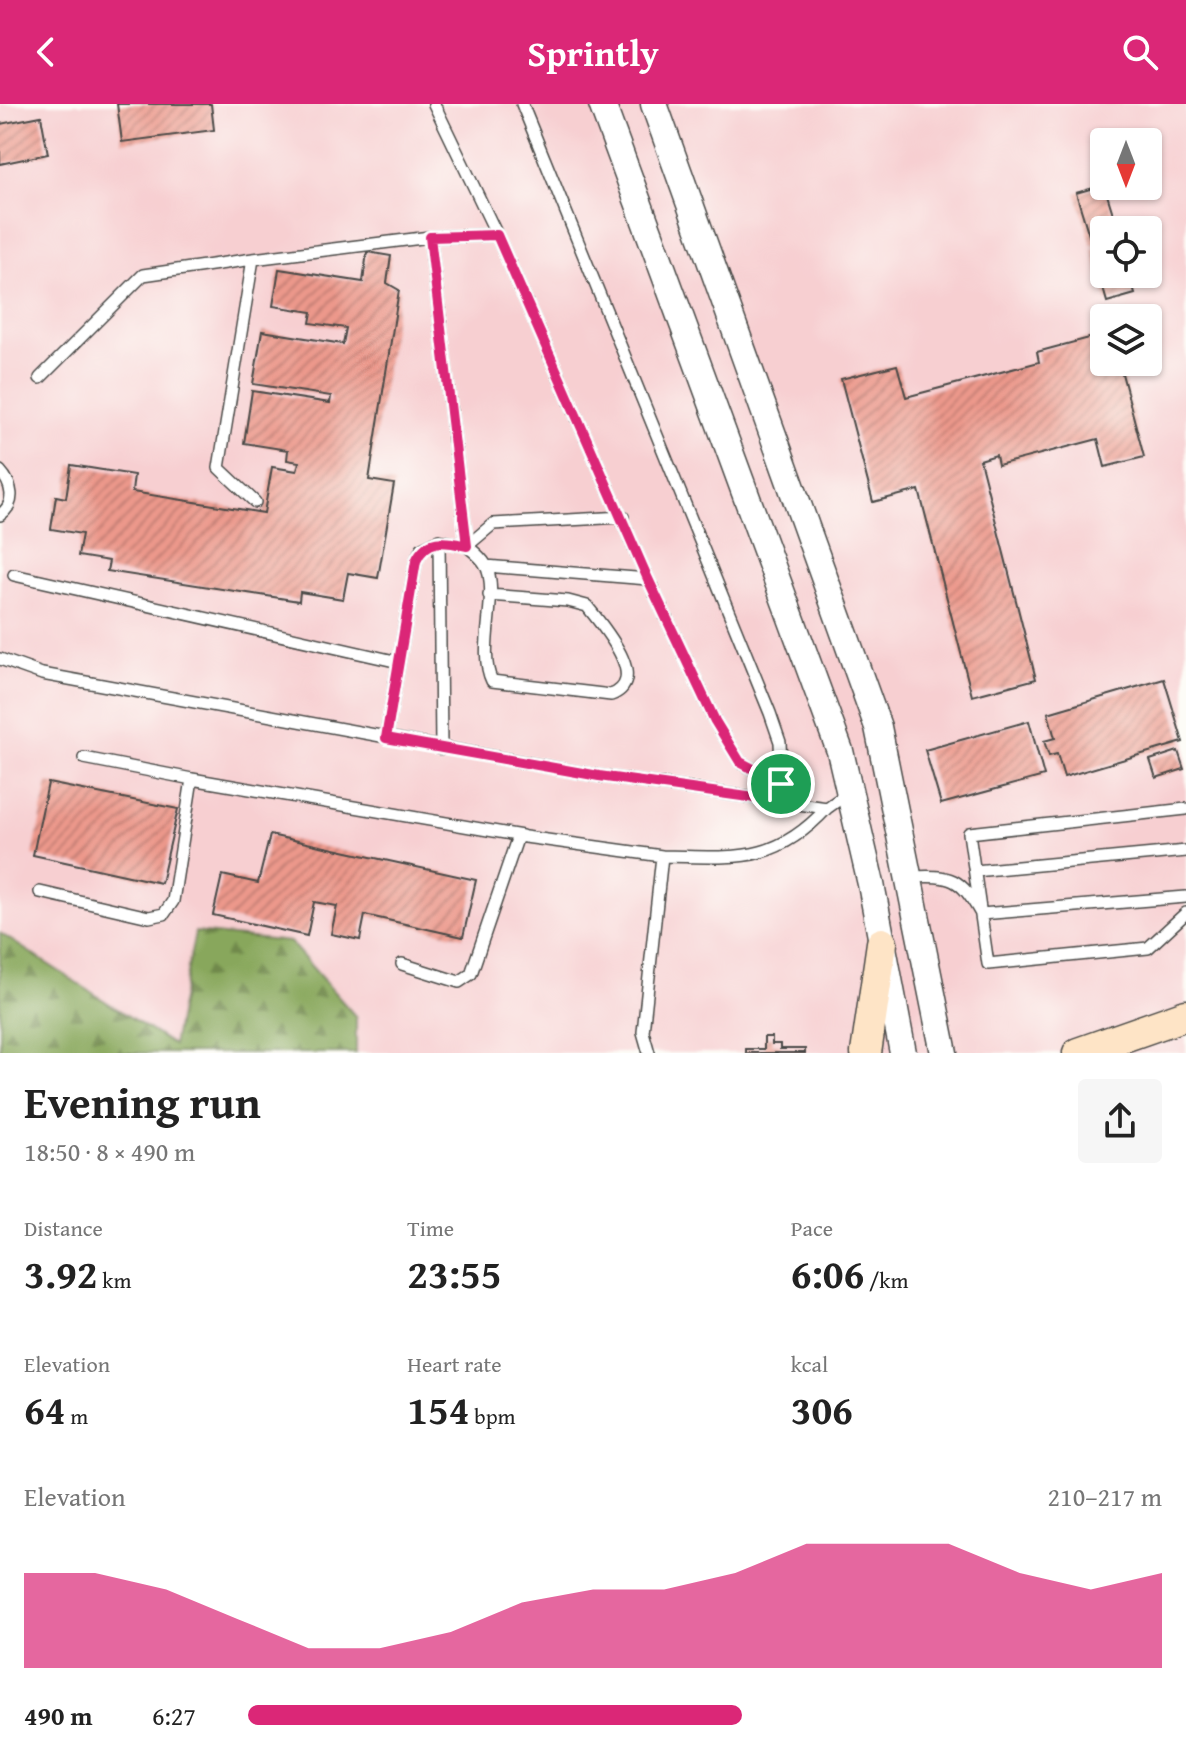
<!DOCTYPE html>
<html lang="en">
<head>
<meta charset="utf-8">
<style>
	:root { --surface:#fff; --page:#f6f6f6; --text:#222; --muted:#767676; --accent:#db2777 }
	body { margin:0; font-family:"Gentium Book Plus",serif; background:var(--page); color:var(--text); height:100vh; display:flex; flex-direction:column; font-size:30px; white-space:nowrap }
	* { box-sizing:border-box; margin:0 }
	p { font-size:26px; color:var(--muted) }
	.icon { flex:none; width:44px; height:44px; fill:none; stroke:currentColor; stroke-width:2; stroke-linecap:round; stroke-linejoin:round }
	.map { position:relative; height:949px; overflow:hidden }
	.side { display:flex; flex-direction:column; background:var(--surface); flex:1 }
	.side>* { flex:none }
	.needle { width:52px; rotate:180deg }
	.buttons { position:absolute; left:1090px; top:24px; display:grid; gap:16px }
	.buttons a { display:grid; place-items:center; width:72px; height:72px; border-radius:8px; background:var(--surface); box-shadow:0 2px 6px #0004; font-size:40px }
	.pin { position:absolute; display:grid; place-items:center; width:68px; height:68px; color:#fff; margin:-34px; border:4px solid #fff; border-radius:50%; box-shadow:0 2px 8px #0007 }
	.round { display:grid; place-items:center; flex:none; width:84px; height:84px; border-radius:8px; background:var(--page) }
	.summary { display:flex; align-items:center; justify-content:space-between; height:136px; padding:0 24px }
	h1 { font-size:44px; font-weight:600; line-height:60px }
	.metrics { display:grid; grid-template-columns:repeat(3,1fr); gap:12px; height:136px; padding:8px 24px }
	.metrics div { display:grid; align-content:center }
	.metrics b { font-size:40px; font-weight:600 }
	.metrics small { font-size:22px; font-weight:400 }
	.metrics p { font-size:22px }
	.chart { height:224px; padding:16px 24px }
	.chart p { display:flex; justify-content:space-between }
	.chart svg { width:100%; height:144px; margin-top:8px; fill:var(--accent); opacity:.7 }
	ul { padding:0 24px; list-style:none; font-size:26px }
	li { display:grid; grid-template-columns:128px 96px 1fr; align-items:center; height:60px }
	li i { height:20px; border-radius:10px; background:var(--accent) }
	header { display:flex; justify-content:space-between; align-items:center; height:104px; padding:0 24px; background:var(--accent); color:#fff; font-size:36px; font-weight:600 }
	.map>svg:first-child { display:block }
</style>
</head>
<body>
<header><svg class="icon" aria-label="back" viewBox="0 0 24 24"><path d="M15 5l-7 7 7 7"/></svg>Sprintly<svg class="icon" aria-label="search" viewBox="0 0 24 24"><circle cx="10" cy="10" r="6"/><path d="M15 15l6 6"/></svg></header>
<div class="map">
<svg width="1186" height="949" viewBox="0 0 1186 949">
	<defs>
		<pattern id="forest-firs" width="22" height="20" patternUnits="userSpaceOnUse" patternTransform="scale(2)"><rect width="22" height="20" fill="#88a75b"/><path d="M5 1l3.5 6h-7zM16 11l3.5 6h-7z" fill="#6f884b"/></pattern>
		<pattern id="building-hatch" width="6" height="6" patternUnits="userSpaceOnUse" patternTransform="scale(2)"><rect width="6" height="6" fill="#ec988b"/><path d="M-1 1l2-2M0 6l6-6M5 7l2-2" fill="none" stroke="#bf7c72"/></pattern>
	</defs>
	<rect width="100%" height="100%" fill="#fdfcf7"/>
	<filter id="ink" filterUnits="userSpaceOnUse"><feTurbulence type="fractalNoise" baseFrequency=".0125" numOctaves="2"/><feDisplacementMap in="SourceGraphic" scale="16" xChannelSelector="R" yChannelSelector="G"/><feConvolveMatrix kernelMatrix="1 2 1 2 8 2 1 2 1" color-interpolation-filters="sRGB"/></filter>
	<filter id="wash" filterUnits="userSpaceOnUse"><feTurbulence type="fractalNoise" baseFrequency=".006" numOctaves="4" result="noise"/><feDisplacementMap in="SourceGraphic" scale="32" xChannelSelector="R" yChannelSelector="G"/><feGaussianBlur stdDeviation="1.8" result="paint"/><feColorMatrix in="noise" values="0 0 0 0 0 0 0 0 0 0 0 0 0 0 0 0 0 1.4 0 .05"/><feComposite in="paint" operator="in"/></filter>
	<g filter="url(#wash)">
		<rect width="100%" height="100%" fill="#f3f0de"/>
		<path fill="#f7cfd1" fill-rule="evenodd" d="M0 0H1186V949H0ZM1104 38H1148V82H1104ZM1104 126H1148V170H1104ZM1104 214H1148V258H1104Z"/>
		<path fill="url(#forest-firs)" stroke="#5a6943" stroke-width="2" d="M195 828 290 838 356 913V949H0V829L173 941Z"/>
		<g id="blocks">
			<path fill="url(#building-hatch)" d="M117 0H211L214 26 122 38Z
				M41 12 48 50 0 60V20Z
				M1104 81 1118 126H1104V137L1092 141 1076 89Z
				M1104 142V170H1129L1135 190 1107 198 1092 146Z
				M367 148 391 152 387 179 399 186 369 376 394 380 378 474 348 469 343 495 300 488 299 497 107 467 109 457 78 452 82 430 51 425 56 392 66 394 71 361 134 371 132 388 264 409 272 363 297 367 299 358 287 356 288 346 244 339 252 287 330 299 331 292 253 280 262 227 343 240 346 224 310 219 312 208 273 202 279 165 363 178Z
				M1104 230V258H1119L1144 353 1105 363 1098 335 998 361 996 351 980 356 1036 575 972 592 919 386 873 398 841 275 897 261 906 293 1039 258 1037 248Z
				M1164 575 1183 638 1064 673 1057 650 1049 652 1044 637 1055 634 1048 609Z
				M1029 617 1044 672 941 700 925 646Z
				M1178 647 1184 665 1156 674 1150 656Z
				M48 679 178 705 161 779 33 751Z
				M270 731 476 776 463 833 365 811 360 836 331 830 337 802 314 798 307 832 213 811 222 771 258 779Z
				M764 933H772V940H780V945H805V949H746V945H764Z"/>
		</g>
	</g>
	<g filter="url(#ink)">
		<use href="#blocks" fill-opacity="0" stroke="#494946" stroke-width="2"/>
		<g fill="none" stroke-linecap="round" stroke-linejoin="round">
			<g stroke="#494946" stroke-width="14">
				<path id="service" d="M434 0 497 131 648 475 715 617 740 658 781 680
					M522 0 770 609 780 638 782 686
					M430 133 467 442C473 447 481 453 485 460 501 487 476 546 492 577L611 591C651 576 602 522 587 502L568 497 489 491
					M40 274 143 171 253 155
					M0 367C12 380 17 399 0 411
					M255 398 219 364 253 155 430 133 497 131
					M486 462 648 475
					M14 471 399 558
					M0 555 42 570 599 672 827 704 848 689
					M386 634 416 457 422 444 439 436
					M441 645 439 436 467 442 493 420 623 413
					M84 654 192 675
					M1186 705 969 729 988 860 1148 844 1186 809
					M975 767 1186 747
					M910 773C952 771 960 773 981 810L1186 793
					M40 788 149 813 164 810 173 797 192 675 522 732
					M402 860 459 878 471 870 518 732 662 752
					M649 949 643 928 662 752C733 753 774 762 827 704"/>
			</g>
			<g stroke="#494946" stroke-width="29">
				<path id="tertiary" d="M602 0 840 647 871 780 903 949
					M654 0 878 623 944 949"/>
			</g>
			<g stroke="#494946" stroke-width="33">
				<path id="secondary" d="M866 949 882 839
					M1078 949 1186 911"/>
			</g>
			<use href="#service" stroke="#fff" stroke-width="11"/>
			<use href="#tertiary" stroke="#fff" stroke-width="26"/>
			<use href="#secondary" stroke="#fee4c6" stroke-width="30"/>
		</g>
	</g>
	<g fill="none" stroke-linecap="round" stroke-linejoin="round" filter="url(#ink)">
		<g stroke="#fff" stroke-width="16">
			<path id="route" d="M497 131 648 475 715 617 740 658 781 680 784 698 599 672 386 634 416 457C427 433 444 437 467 442L430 133Z"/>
		</g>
		<use href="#route" stroke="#db2777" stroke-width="10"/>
	</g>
</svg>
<div class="buttons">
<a><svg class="needle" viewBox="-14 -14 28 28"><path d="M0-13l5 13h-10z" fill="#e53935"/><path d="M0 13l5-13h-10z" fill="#767676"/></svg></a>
<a><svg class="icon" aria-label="locate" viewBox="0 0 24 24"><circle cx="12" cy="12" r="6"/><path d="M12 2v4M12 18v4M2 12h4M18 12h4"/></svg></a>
<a><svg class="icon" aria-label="layers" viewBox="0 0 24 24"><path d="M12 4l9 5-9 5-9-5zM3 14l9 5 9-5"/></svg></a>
</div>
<div class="pin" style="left:781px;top:680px;background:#1e9e55"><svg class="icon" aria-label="arrive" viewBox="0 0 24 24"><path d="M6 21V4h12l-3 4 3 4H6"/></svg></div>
</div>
<section class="side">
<div class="summary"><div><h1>Evening run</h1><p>18:50 · 8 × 490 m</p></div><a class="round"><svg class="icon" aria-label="share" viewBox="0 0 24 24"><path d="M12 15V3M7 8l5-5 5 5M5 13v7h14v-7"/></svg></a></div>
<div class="metrics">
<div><p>Distance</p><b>3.92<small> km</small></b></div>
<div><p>Time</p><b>23:55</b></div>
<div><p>Pace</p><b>6:06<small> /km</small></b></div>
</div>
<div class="metrics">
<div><p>Elevation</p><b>64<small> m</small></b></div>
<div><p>Heart rate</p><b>154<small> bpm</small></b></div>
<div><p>kcal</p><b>306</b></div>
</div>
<div class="chart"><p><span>Elevation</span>210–217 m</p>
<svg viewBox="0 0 160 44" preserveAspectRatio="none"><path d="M0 44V15L10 15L20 20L30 29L40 38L50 38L60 33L70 24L80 20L90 20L100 15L110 6L120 6L130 6L140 15L150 20L160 15V44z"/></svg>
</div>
<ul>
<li><b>490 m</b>6:27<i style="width:54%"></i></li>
</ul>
</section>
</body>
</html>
